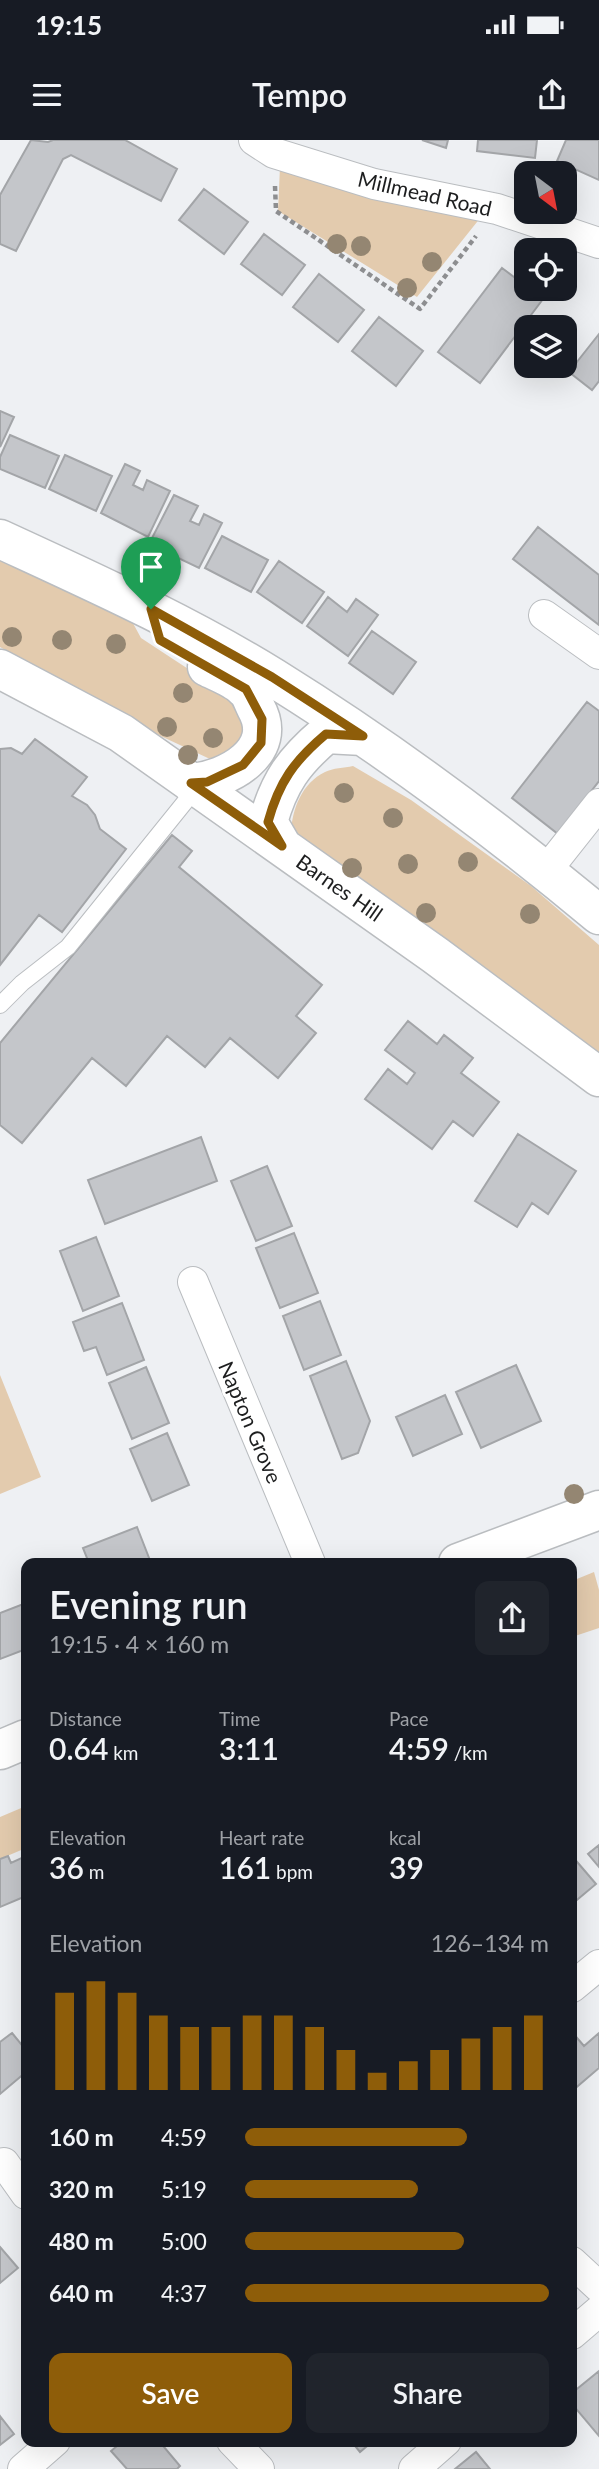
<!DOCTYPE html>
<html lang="en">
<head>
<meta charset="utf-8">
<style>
	:root { --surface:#171b24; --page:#20242c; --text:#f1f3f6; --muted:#9ea1a6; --accent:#8e5d09 }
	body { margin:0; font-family:Lato,sans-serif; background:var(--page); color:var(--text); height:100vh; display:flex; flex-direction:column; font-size:26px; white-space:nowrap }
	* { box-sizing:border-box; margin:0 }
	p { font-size:23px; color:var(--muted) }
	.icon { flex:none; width:38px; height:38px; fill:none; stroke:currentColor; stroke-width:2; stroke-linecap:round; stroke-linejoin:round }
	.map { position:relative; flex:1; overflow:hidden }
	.panel { position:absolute; left:21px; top:1418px; width:556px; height:889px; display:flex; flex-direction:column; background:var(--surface); border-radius:14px; box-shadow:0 7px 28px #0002 }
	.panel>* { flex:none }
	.needle { width:46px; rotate:148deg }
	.buttons { position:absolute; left:514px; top:21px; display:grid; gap:14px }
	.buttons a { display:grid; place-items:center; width:63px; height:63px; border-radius:14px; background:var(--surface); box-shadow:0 7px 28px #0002; font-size:35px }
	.pin { position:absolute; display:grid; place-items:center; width:60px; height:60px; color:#fff; margin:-72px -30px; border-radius:50% 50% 50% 0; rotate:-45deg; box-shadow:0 0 7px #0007 }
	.pin .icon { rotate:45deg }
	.round { display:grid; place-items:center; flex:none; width:74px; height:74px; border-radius:14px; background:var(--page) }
	.headline { display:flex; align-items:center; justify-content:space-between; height:119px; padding:0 28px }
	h1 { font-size:38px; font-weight:600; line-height:52px }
	.metrics { display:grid; grid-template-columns:repeat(3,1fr); gap:10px; height:119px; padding:7px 28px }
	.metrics div { display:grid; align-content:center }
	.metrics b { font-size:30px; font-weight:600 }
	.metrics small { font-size:19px; font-weight:400 }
	.metrics p { font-size:19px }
	.chart { height:196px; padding:14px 28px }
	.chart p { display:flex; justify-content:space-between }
	.chart svg { width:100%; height:126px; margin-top:7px; stroke:var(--accent); stroke-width:6 }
	.primary-button { display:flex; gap:14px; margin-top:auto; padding:14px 28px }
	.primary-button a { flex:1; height:80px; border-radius:14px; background:var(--accent); color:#fff; font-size:28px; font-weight:600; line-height:80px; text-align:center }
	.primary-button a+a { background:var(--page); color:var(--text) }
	ul { padding:0 28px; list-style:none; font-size:23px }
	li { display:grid; grid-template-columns:112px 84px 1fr; align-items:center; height:52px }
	li i { height:18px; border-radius:9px; background:var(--accent) }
	.status { display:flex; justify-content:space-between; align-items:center; height:49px; padding:0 35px; background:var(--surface); direction:ltr }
	.status svg { height:19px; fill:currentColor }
	header { display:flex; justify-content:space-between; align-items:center; height:91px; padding:0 28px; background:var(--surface); font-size:32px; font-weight:600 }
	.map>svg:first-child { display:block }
</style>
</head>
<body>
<div class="status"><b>19:15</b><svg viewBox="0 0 49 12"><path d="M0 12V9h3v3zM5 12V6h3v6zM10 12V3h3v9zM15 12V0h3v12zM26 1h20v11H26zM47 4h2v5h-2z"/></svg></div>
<header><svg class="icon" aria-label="menu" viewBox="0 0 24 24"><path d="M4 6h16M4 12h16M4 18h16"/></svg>Tempo<svg class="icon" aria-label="share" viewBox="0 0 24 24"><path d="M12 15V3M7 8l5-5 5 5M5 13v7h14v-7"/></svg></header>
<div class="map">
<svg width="599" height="2329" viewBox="0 0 599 2329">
	<rect width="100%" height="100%" fill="#eef0f3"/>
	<path fill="#e3cbae" d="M280 27 481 77 417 157 278 71Z
		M0 416 128 474 141 498 237 561 244 589 234 615 210 619 152 592 0 507Z
		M353 626 411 660 531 746 599 805V926L291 693C292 669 302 643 325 632 333 628 344 628 353 626Z
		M0 1235 41 1337 0 1354Z
		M594 1432 599 1450V1488L572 1497V1441Z
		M26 1666V1708L0 1719V1677Z"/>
	<path fill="#c4c6ca" stroke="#a3a5a8" stroke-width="2" d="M31 0 48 2 53 0H125L177 29 161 61 71 15 63 19 16 111 0 104V55Z
		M422 0H448L446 8Z
		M478 0H537L535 18 477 11Z
		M566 0H599V40L557 21Z
		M204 49 248 82 224 114 179 80Z
		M264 94 305 125 282 155 241 124Z
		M502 128 543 159 480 243 438 212Z
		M319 134 364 170 338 202 293 167Z
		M379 177 423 211 396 246 352 211Z
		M599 194V241L592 250 569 232Z
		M0 271 14 277 0 307Z
		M10 295 59 316 45 348 0 329V317Z
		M65 315 112 336 96 371 49 349Z
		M125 324 140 331 133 345 143 350 147 340 170 351 148 397 101 373Z
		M174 355 198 366 190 381 199 385 204 374 222 383 199 428 149 404Z
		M538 387 599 435V485L513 419Z
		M222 396 268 420 251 452 205 428Z
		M279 421 324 452 302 483 257 452Z
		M328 457 347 472 356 459 378 475 348 516 307 486Z
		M372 491 416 522 393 554 349 523Z
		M587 562 599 571V641L558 694 512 658Z
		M35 599 87 637 72 656 87 665 95 675 100 689 126 709 62 792 39 775 0 825V609L11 608 22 614Z
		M172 695 192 711 179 727 322 845 296 876 316 893 278 938 230 898 205 927 167 896 126 946 92 918 22 1003 0 985V903Z
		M408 881 437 904 444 895 473 918 461 933 499 962 473 996 453 981 432 1009 365 959 388 929 407 944 415 933 385 910Z
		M518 994 576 1031 548 1074 532 1063 517 1087 475 1061Z
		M201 997 217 1041 105 1084 88 1040Z
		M267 1026 292 1086 256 1101 231 1041Z
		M294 1093 318 1153 280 1168 256 1108Z
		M96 1097 119 1156 83 1171 60 1111Z
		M320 1161 341 1215 304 1230 283 1176Z
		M122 1163 144 1220 107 1235 96 1207 84 1211 73 1182Z
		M346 1221 370 1281 358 1313 342 1319 310 1236Z
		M516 1225 541 1281 481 1308 456 1252Z
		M146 1227 169 1283 132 1299 109 1243Z
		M445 1255 462 1294 413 1316 396 1277Z
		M167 1293 189 1345 152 1361 130 1309Z
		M137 1387 151 1423H89L83 1408Z
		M26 1463V1509L0 1519V1473Z
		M599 1705V1727L588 1714Z
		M8 1716 11 1723 26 1716V1756L0 1767V1719Z
		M572 1716 596 1744 572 1764Z
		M572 1892 584 1906 599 1893V1928L572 1951Z
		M12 1893 26 1910V1932L0 1954V1902Z
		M0 2107 18 2128 0 2143Z
		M599 2231V2296L572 2264V2253Z
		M0 2276 14 2294 0 2305Z
		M123 2301H159L180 2326 177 2329H127L111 2311Z
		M351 2301H373L360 2312Z
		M476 2312 490 2329H455Z"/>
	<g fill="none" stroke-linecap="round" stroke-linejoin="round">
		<g stroke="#babdc0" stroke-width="18">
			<path id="lane" d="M0 865 22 843 68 807 197 647"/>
		</g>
		<g stroke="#babdc0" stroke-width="32">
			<path id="street" d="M254 0 274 13 374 44 497 69 599 103
				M544 475 599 514
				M546 731 599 664
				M193 1142 310 1423
				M572 1847 599 1825
				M4 2023 26 2054
				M572 2122 599 2147
				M572 2194 599 2171
				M232 2301 259 2329
				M23 2329 55 2301
				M414 2329 446 2301"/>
		</g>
		<g stroke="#babdc0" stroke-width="41">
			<path id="secondary" d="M0 399C93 442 187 484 274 538 388 609 496 689 599 775
				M0 529 121 593 435 815 599 937
				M191 643C228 640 280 611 256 568 253 562 250 553 245 549 236 539 219 533 207 527
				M282 706 268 682C279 642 294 621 326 594L363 596
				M458 1423 599 1370
				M0 1610 26 1599"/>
		</g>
		<path stroke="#8d8e90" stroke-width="4.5" stroke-dasharray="5 3.5" stroke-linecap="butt" d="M275 46 276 71 420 169 476 96"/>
		<use href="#lane" stroke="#fff" stroke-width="16"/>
		<use href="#street" stroke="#fff" stroke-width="30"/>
		<use href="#secondary" stroke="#fff" stroke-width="38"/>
	</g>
	<g fill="#948672">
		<circle cx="337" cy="104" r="10"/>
		<circle cx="361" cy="106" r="10"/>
		<circle cx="432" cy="122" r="10"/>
		<circle cx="407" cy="148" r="10"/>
		<circle cx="12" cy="497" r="10"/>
		<circle cx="62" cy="500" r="10"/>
		<circle cx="116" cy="504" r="10"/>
		<circle cx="183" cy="553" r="10"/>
		<circle cx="167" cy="587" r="10"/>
		<circle cx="213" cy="598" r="10"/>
		<circle cx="188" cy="615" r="10"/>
		<circle cx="344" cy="653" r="10"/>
		<circle cx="393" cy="678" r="10"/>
		<circle cx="468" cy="722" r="10"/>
		<circle cx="408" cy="724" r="10"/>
		<circle cx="352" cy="728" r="10"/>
		<circle cx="426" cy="773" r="10"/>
		<circle cx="530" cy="774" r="10"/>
		<circle cx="574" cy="1354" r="10"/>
	</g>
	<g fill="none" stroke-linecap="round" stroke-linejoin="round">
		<g stroke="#fff" stroke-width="14">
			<path id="route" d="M151 469 272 537 363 596 326 594C294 621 279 642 268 682L282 706 191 643 207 642 243 625 261 603 262 579 246 549 160 500Z"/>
		</g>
		<use href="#route" stroke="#8e5d09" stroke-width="9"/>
	</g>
	<g text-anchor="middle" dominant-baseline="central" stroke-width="6" stroke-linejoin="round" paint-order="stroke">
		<g font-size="21" fill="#1d1e1f" stroke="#fff">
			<text transform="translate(425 53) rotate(13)">Millmead Road</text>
			<text transform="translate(340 747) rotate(35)">Barnes Hill</text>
			<text transform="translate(251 1282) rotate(67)">Napton Grove</text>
		</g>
	</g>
</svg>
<div class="buttons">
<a><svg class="needle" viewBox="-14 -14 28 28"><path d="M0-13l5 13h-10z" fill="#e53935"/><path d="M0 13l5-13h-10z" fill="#9ea1a6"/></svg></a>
<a><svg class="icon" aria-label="locate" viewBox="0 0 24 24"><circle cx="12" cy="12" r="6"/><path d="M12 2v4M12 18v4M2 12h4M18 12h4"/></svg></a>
<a><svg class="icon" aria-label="layers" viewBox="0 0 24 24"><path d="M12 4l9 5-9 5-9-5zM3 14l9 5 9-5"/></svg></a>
</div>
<div class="pin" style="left:151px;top:469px;background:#1e9e55"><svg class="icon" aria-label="arrive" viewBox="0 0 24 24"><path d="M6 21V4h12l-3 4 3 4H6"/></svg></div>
<section class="panel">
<div class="headline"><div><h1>Evening run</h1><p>19:15 · 4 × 160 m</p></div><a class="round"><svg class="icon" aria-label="share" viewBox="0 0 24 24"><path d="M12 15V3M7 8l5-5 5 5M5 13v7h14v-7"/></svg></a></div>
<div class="metrics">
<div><p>Distance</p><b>0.64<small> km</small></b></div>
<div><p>Time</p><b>3:11</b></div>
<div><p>Pace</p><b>4:59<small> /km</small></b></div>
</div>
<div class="metrics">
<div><p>Elevation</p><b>36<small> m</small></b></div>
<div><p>Heart rate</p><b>161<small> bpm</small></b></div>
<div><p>kcal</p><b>39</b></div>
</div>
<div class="chart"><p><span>Elevation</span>126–134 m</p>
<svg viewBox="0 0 160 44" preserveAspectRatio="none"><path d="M5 44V10M15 44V6M25 44V10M35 44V18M45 44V22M55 44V22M65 44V18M75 44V18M85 44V22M95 44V30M105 44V38M115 44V34M125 44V30M135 44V26M145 44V22M155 44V18"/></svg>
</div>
<ul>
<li><b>160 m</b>4:59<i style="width:73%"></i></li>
<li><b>320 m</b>5:19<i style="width:57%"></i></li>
<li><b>480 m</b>5:00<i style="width:72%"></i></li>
<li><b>640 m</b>4:37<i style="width:100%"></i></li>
</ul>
<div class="primary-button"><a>Save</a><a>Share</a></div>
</section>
</div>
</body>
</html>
